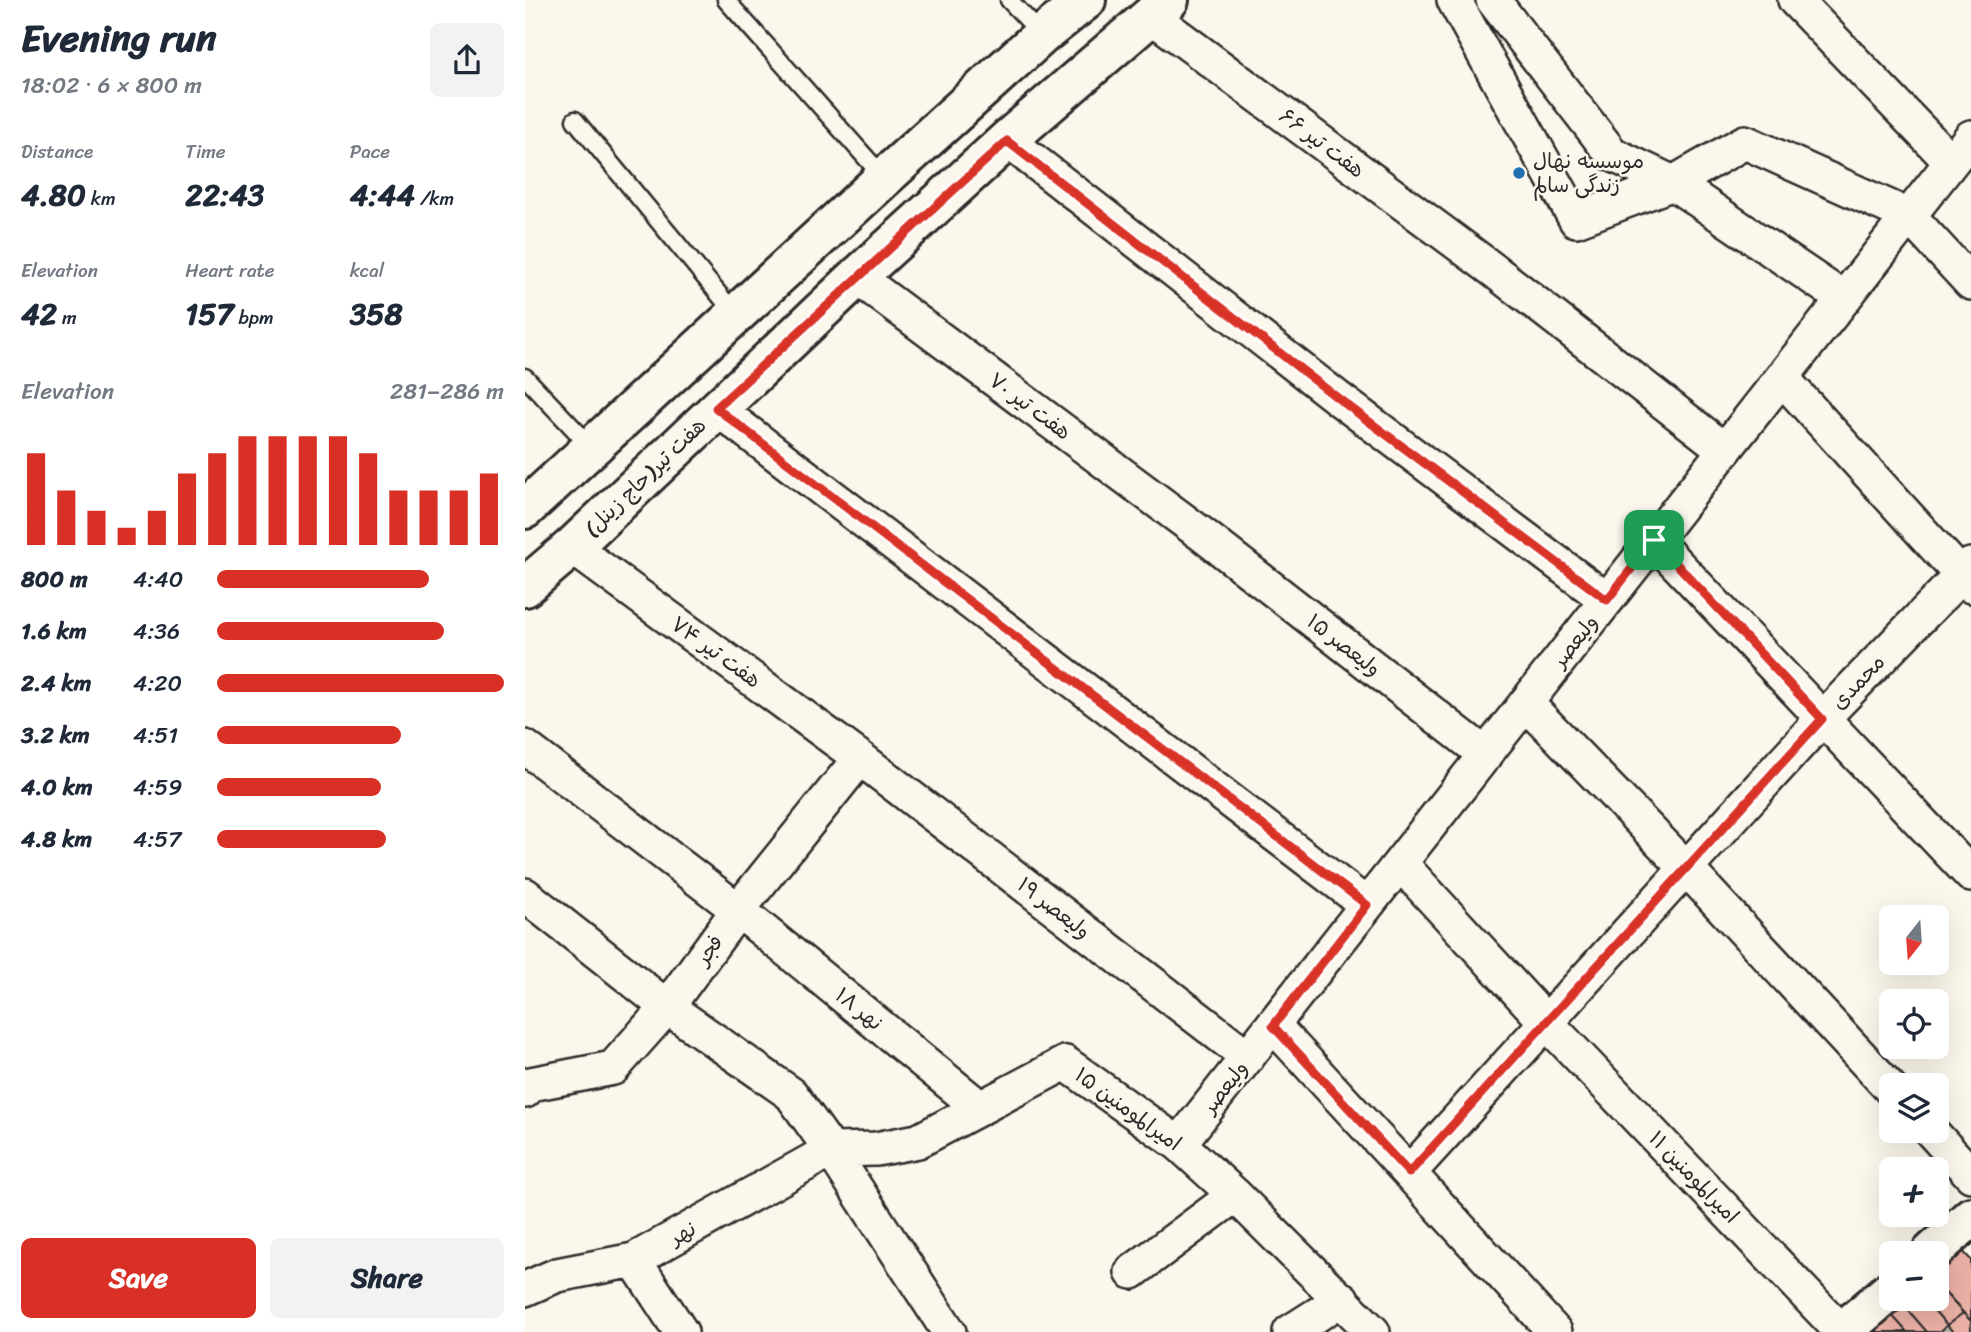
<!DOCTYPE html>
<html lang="en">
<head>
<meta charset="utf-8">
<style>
	:root { --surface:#fff; --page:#f2f2f3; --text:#1f2937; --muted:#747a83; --accent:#d93025 }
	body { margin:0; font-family:Sriracha,"Playpen Sans Arabic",sans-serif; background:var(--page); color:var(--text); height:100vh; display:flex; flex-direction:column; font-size:26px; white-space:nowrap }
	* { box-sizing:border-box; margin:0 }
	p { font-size:23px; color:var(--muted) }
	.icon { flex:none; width:38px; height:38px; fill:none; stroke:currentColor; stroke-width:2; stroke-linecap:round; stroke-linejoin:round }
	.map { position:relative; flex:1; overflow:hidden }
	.details { display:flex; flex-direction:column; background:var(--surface); width:525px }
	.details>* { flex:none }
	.needle { width:46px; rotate:197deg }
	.controls { position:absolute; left:1354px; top:905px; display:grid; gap:14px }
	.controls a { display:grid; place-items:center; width:70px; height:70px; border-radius:10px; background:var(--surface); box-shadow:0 7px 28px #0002; font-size:35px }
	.pin { position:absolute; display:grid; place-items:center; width:60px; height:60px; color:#fff; margin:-30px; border-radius:14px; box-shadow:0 4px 10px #0006 }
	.round { display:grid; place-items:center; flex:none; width:74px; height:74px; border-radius:10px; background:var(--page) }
	.headline { display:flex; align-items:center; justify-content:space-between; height:119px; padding:0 21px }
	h1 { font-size:38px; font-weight:800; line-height:52px }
	.metrics { display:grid; grid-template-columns:repeat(3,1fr); gap:10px; height:119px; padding:7px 21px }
	.metrics div { display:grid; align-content:center }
	.metrics b { font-size:30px; font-weight:800 }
	.metrics small { font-size:19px; font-weight:400 }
	.metrics p { font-size:19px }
	.chart { height:196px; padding:14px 21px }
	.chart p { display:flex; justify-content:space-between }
	.chart svg { width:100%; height:126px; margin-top:7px; stroke:var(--accent); stroke-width:6 }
	.action { display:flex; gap:14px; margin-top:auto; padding:14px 21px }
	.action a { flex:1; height:80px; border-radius:10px; background:var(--accent); color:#fff; font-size:28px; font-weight:800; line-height:80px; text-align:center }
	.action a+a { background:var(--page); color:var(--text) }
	ul { padding:0 21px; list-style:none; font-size:23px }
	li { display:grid; grid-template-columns:112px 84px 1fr; align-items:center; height:52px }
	li i { height:18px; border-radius:9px; background:var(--accent) }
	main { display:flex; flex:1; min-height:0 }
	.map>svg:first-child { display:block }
</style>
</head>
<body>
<main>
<section class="details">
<div class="headline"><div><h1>Evening run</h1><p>18:02 · 6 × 800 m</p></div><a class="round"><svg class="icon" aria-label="share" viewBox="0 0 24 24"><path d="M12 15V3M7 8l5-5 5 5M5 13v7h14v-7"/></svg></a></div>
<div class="metrics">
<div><p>Distance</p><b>4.80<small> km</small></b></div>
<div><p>Time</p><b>22:43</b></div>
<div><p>Pace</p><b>4:44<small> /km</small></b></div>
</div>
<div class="metrics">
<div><p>Elevation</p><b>42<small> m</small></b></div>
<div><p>Heart rate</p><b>157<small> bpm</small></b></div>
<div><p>kcal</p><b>358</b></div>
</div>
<div class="chart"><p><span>Elevation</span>281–286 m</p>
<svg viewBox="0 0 160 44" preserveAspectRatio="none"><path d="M5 44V12M15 44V25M25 44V32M35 44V38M45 44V32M55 44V19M65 44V12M75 44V6M85 44V6M95 44V6M105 44V6M115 44V12M125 44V25M135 44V25M145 44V25M155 44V19"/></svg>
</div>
<ul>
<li><b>800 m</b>4:40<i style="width:74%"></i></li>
<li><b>1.6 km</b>4:36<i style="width:79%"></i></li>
<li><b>2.4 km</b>4:20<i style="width:100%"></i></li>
<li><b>3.2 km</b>4:51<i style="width:64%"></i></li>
<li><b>4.0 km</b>4:59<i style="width:57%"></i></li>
<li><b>4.8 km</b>4:57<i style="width:59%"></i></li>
</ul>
<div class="action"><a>Save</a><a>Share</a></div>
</section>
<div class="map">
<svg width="1446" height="1332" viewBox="0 0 1446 1332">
	<defs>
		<filter id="shadow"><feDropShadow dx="-6" dy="6" stdDeviation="2" flood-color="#0004"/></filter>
	</defs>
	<rect width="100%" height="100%" fill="#fbf7ec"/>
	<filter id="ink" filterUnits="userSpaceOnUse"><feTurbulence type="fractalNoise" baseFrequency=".0143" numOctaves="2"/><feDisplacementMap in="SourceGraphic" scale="14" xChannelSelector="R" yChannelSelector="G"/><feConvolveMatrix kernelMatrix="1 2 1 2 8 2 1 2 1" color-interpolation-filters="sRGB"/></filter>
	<g filter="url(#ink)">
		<path fill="#ebb1a6" stroke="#2b2b2b" stroke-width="2" filter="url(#shadow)" d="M1436 1249 1446 1260V1321L1412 1284V1270Z
			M1412 1284 1438 1313 1422 1325 1398 1298H1412Z
			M1381 1298H1398L1422 1325 1415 1332H1402L1376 1302Z
			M1376 1302 1402 1332H1382L1365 1313Z
			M1365 1313 1382 1332H1348L1349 1326Z
			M1438 1313 1446 1321V1332H1428L1422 1325Z"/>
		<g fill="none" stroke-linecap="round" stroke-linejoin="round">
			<g stroke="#2b2b2b" stroke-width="21">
				<path id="service" d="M201 0 359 178
					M484 0 517 35
					M50 120 211 315
					M0 377 67 448"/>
			</g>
			<g stroke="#2b2b2b" stroke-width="38">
				<path id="minor" d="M929 0 1051 220 1148 183 1220 142 1384 216 1446 283
					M968 0 1087 154 1148 183 1319 299
					M1270 0 1426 162
					M626 16 967 269 1200 450
					M482 140 814 399 1082 600
					M332 277 678 535 961 755
					M1257 378 1446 586
					M191 408 842 905
					M1129 540 1446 875
					M47 547 335 758 723 1057
					M1001 703 1161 868 1367 1090
					M0 747 213 910 454 1107
					M875 863 1021 1022 1317 1332
					M0 895 142 1007 266 1094 306 1150 424 1332
					M748 1025 1030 1332
					M0 1091 6 1084 88 1068 142 1007 213 910 335 758
					M1405 1130 1446 1175
					M654 1144 1446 137
					M884 1173 1297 719 1446 565
					M109 1260 156 1332
					M607 1272 710 1195
					M0 1289 32 1275 109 1260 306 1150 351 1149 393 1141 540 1063 654 1144 710 1195 848 1332
					M765 1332 817 1299"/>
			</g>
			<g stroke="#2b2b2b" stroke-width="44">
				<path id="tertiary" d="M1406 1253 1446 1217
					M1317 1332 1367 1289"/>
			</g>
			<g stroke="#2b2b2b" stroke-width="44">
				<path id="secondary" d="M0 509 359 178 517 35 561 0
					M0 587 47 547 332 277 482 140 644 0"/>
			</g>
			<use href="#service" stroke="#fbf7ec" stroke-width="16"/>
			<use href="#minor" stroke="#fbf7ec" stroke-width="33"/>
			<use href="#tertiary" stroke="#fbf7ec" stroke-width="38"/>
			<use href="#secondary" stroke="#fbf7ec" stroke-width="38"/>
		</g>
	</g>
	<g fill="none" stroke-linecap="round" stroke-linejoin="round" filter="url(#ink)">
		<g stroke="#fff" stroke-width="14">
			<path id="route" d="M482 141 814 399 1082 600 1129 540 1297 719 884 1173 748 1026 842 905 191 408Z"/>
		</g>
		<use href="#route" stroke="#d93025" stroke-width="9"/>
	</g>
	<circle fill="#1f6fb2" stroke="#fbf7ec" stroke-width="2.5" cx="994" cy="173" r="7"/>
	<g text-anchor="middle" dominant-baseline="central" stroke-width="5" stroke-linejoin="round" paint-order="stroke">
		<g font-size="21" fill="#2b2b2b" stroke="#fbf7ec">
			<text transform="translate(797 143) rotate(37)">هفت تیر ۶۶</text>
			<text transform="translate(505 406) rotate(37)">هفت تیر ۷۰</text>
			<text transform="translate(120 477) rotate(-44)">هفت تیر(حاج زینل)</text>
			<text transform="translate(1050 641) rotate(-52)">ولیعصر</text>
			<text transform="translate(819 645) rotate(38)">ولیعصر ۱۵</text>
			<text transform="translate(191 652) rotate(36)">هفت تیر ۷۴</text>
			<text transform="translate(1333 682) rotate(-46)">محمدی</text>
			<text transform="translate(529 908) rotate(38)">ولیعصر ۱۹</text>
			<text transform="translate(184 950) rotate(-54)">فجر</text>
			<text transform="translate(334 1009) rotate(39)">نهر ۱۸</text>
			<text transform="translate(700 1087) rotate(-52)">ولیعصر</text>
			<text transform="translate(603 1109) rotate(36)">امیرالمومنین ۱۵</text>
			<text transform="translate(1169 1177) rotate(46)">امیرالمومنین ۱۱</text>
			<text transform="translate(158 1233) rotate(-29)">نهر</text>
		</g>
		<g font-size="21" fill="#2b2b2b" stroke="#fbf7ec" text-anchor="start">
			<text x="1008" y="161">موسسه نهال<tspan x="1008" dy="24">زندگی سالم</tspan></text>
		</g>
	</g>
</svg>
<div class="controls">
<a><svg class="needle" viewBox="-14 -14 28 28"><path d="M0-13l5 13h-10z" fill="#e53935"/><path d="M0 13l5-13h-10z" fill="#747a83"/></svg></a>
<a><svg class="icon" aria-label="locate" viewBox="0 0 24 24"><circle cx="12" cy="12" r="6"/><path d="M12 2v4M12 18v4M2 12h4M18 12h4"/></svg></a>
<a><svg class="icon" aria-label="layers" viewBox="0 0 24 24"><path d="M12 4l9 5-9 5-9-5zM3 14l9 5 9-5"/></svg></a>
<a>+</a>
<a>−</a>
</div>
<div class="pin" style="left:1129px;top:540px;background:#1e9e55"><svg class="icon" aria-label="arrive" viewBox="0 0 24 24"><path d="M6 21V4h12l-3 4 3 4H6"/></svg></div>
</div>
</main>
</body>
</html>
